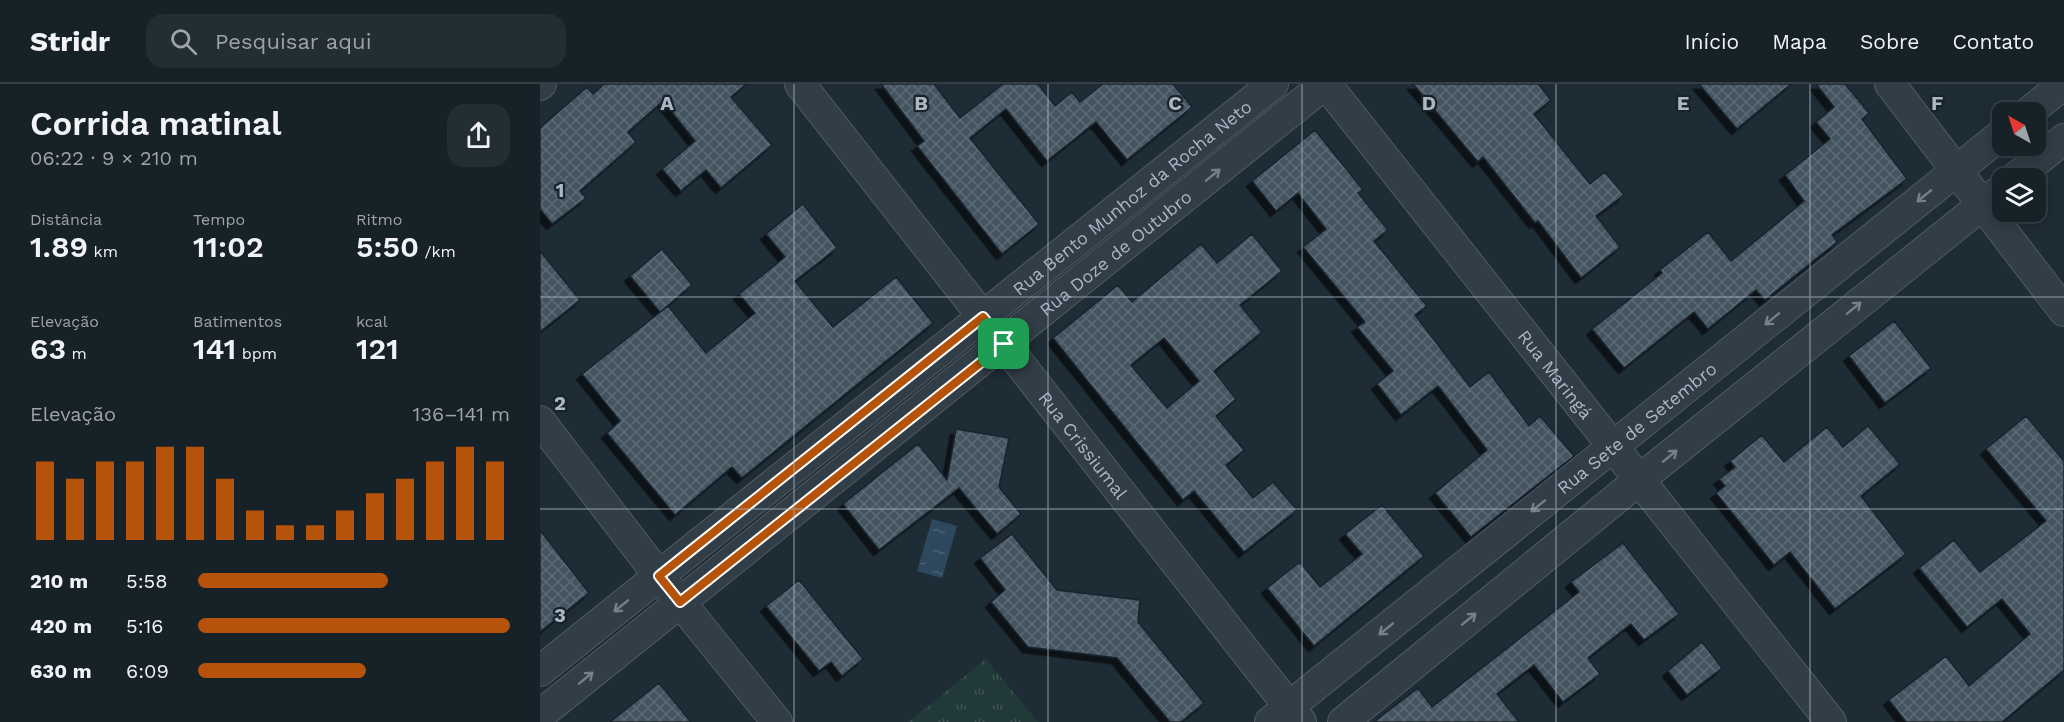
<!DOCTYPE html>
<html lang="pt">
<head>
<meta charset="utf-8">
<style>
	:root { --surface:#162128; --page:#232e34; --text:#f1f3f6; --muted:#9ea3a8; --line:#353e45; --accent:#b45309 }
	body { margin:0; font-family:"Work Sans",sans-serif; background:var(--page); color:var(--text); height:100vh; display:flex; flex-direction:column; font-size:22px; white-space:nowrap }
	* { box-sizing:border-box; margin:0 }
	p { font-size:20px; color:var(--muted) }
	.icon { flex:none; width:33px; height:33px; fill:none; stroke:currentColor; stroke-width:2; stroke-linecap:round; stroke-linejoin:round }
	.map { position:relative; flex:1; overflow:hidden }
	.drawer { display:flex; flex-direction:column; background:var(--surface); width:540px }
	.drawer>* { flex:none }
	.needle { width:39px; rotate:321deg }
	.fabs { position:absolute; left:1452px; top:18px; display:grid; gap:12px }
	.fabs a { display:grid; place-items:center; width:54px; height:54px; border-radius:12px; background:var(--surface); box-shadow:0 3px 15px #0003,0 0 0 2px var(--line); font-size:30px }
	.pin { position:absolute; display:grid; place-items:center; width:51px; height:51px; color:#fff; margin:-26px; border-radius:12px; box-shadow:0 3px 9px #0006 }
	.round { display:grid; place-items:center; flex:none; width:63px; height:63px; border-radius:18px; background:var(--page) }
	.headline { display:flex; align-items:center; justify-content:space-between; height:102px; padding:0 30px }
	h1 { font-size:33px; font-weight:600; line-height:45px }
	.stats { display:grid; grid-template-columns:repeat(3,1fr); gap:9px; height:102px; padding:6px 30px }
	.stats div { display:grid; align-content:center }
	.stats b { font-size:30px; font-weight:600 }
	.stats small { font-size:16px; font-weight:400 }
	.stats p { font-size:16px }
	.chart { height:168px; padding:12px 30px }
	.chart p { display:flex; justify-content:space-between }
	.chart svg { width:100%; height:108px; margin-top:6px; stroke:var(--accent); stroke-width:6 }
	ul { padding:0 30px; list-style:none; font-size:20px }
	li { display:grid; grid-template-columns:96px 72px 1fr; align-items:center; height:45px }
	li i { height:15px; border-radius:8px; background:var(--accent) }
	header { display:flex; align-items:center; gap:36px; box-sizing:border-box; height:84px; padding:0 30px; background:var(--surface); border-bottom:2px solid var(--line) }
	header strong { font-size:28px }
	nav { display:flex; gap:33px; margin-inline-start:auto; font-size:21px }
	.search { width:420px; height:54px; background:var(--page); display:flex; align-items:center; gap:15px; box-sizing:border-box; padding:0 21px; border-radius:18px; color:var(--muted); font-size:22px }
	main { display:flex; flex:1; min-height:0 }
	.map>svg:first-child { display:block }
</style>
</head>
<body>
<header>
<strong>Stridr</strong>
<div class="search"><svg class="icon" aria-label="search" viewBox="0 0 24 24"><circle cx="10" cy="10" r="6"/><path d="M15 15l6 6"/></svg>Pesquisar aqui</div>
<nav><a>Início</a><a>Mapa</a><a>Sobre</a><a>Contato</a></nav>
</header>
<main>
<section class="drawer">
<div class="headline"><div><h1>Corrida matinal</h1><p>06:22 · 9 × 210 m</p></div><a class="round"><svg class="icon" aria-label="share" viewBox="0 0 24 24"><path d="M12 15V3M7 8l5-5 5 5M5 13v7h14v-7"/></svg></a></div>
<div class="stats">
<div><p>Distância</p><b>1.89<small> km</small></b></div>
<div><p>Tempo</p><b>11:02</b></div>
<div><p>Ritmo</p><b>5:50<small> /km</small></b></div>
</div>
<div class="stats">
<div><p>Elevação</p><b>63<small> m</small></b></div>
<div><p>Batimentos</p><b>141<small> bpm</small></b></div>
<div><p>kcal</p><b>121</b></div>
</div>
<div class="chart"><p><span>Elevação</span>136–141 m</p>
<svg viewBox="0 0 160 44" preserveAspectRatio="none"><path d="M5 44V12M15 44V19M25 44V12M35 44V12M45 44V6M55 44V6M65 44V19M75 44V32M85 44V38M95 44V38M105 44V32M115 44V25M125 44V19M135 44V12M145 44V6M155 44V12"/></svg>
</div>
<ul>
<li><b>210 m</b>5:58<i style="width:61%"></i></li>
<li><b>420 m</b>5:16<i style="width:100%"></i></li>
<li><b>630 m</b>6:09<i style="width:54%"></i></li>
</ul>
</section>
<div class="map">
<svg width="1524" height="638" viewBox="0 0 1524 638">
	<defs>
		<pattern id="grass-tufts" width="24" height="20" patternUnits="userSpaceOnUse" patternTransform="scale(1.5)"><rect width="24" height="20" fill="#213938"/><path d="M3 7l-1-3M5 7V3M7 7l1-3M15 17l-1-3M17 17v-4M19 17l1-3" fill="none" stroke="#3f5453"/></pattern>
		<pattern id="water-ripples" width="26" height="14" patternUnits="userSpaceOnUse" patternTransform="scale(1.5)"><rect width="26" height="14" fill="#2e495d"/><path d="M2 4q2-2 4 0t4 0M15 11q2-2 4 0t4 0" fill="none" stroke="#4a6173"/></pattern>
		<pattern id="building-cross-hatch" width="8" height="8" patternUnits="userSpaceOnUse" patternTransform="scale(1.5)"><rect width="8" height="8" fill="#445461"/><path d="M0 0l8 8M0 8l8-8" fill="none" stroke="#5c6a76"/></pattern>
		<filter id="shadow"><feDropShadow dx="-5.5" dy="5.5" stdDeviation="0" flood-color="#0009"/></filter>
	</defs>
	<rect width="100%" height="100%" fill="#1e2c36"/>
	<path fill="url(#grass-tufts)" d="M446 575 498 638H368Z"/>
	<path fill="url(#water-ripples)" d="M392 435 417 442 402 494 377 487Z"/>
	<path fill="url(#building-cross-hatch)" stroke="#19242d" stroke-width="1.5" fill-rule="evenodd" filter="url(#shadow)" d="M64 0H206L191 13 232 61 181 104 166 86 141 107 122 85 155 57 123 17 88 48 96 58 40 107 46 114 12 140 0 125V44L47 3 53 10Z
		M341 0H394L420 34 463 0H498L515 22 532 8 540 18 563 0H633L652 23 587 76 556 38 507 77 466 25 430 54 499 140 462 170 377 62 384 57Z
		M873 0H998L1011 16 994 30 1050 100 1065 88 1084 111 1056 132 1080 163 1041 194 998 137 995 139 943 73 938 78Z
		M1159 0H1251L1197 45Z
		M1276 0H1305L1329 29 1322 35 1367 95 1292 151 1297 158 1225 216 1216 206 1168 245 1154 228 1084 284 1052 245 1122 189 1120 186 1168 148 1191 177 1264 117 1245 91 1290 55 1276 38 1294 23Z
		M775 46 823 106 818 109 848 146 834 157 887 222 875 231 930 303 949 288 989 342 1000 332 1034 372 931 453 895 409 947 366 898 302 861 331 837 300 853 287 817 243 825 238 763 163 786 145 758 109 736 127 712 97Z
		M263 120 297 164 255 197 293 243 356 193 393 239 202 394 192 383 135 431 67 349 80 337 42 290 128 222 166 269 215 229 199 210 245 173 226 150Z
		M712 150 742 187 700 221 722 248 674 287 696 315 676 332 704 366 686 381 713 414 733 398 757 426 704 468 654 407 643 416 513 254 578 201 592 218 661 160 677 179ZM624 254 659 297 627 324 591 281Z
		M122 165 152 201 120 228 90 192Z
		M0 167 40 216 0 248Z
		M1354 237 1391 284 1345 319 1309 272Z
		M1486 332 1524 377V586L1462 638H1366L1349 616 1406 572 1429 602 1490 550 1462 515 1427 543 1379 484 1414 456 1440 488 1506 437 1446 365Z
		M1328 342 1360 380 1321 412 1366 470 1295 525 1250 468 1234 481 1176 409 1185 402 1179 395 1195 383 1190 377 1222 351 1244 378 1287 343 1303 363Z
		M416 345 469 354 459 403 481 430 457 450 419 404 339 466 303 420 378 360 407 396Z
		M842 421 884 472 774 562 727 504 760 478 780 503 822 470 805 450Z
		M0 446 49 509 0 548Z
		M472 450 517 506 600 516 598 538 664 619 641 638H630L577 574 488 563 451 518 465 506 440 474Z
		M1083 459 1139 530 1104 556 1091 540 1048 574 1060 590 1023 618 994 581 957 610 979 638H834L878 604 892 623 1039 508 1031 498Z
		M259 496 323 575 302 592 291 578 279 587 226 522Z
		M1162 558 1182 584 1147 611 1128 587Z
		M119 599 151 638H70Z"/>
	<g fill="none" stroke-linecap="round" stroke-linejoin="round">
		<g stroke="#4f5b65" stroke-width="32">
			<g id="minor">
				<path id="s1" d="M260 0 761 638"/>
				<path id="s2" d="M786 0 1291 638"/>
				<path d="M1350 0 1524 227"/>
				<path d="M0 1 1 0"/>
				<path d="M1489 28 1524 0"/>
				<path d="M1475 94 1524 55"/>
				<path d="M0 337 119 492 237 638"/>
				<path id="s3" d="M0 587 733 0"/>
				<path id="s4" d="M0 631 785 0"/>
				<path id="s5" d="M730 638 1462 50"/>
				<path d="M803 638 1099 396 1462 105"/>
			</g>
		</g>
		<use href="#minor" stroke="#313d47" stroke-width="30"/>
	</g>
	<defs><path id="oneway-shaft" d="M-6 0H5M1.5-3L5.5 0L1.5 3" fill="none" stroke-width="1.6" stroke-linecap="round" stroke-linejoin="round" transform="scale(1.5)"/></defs>
	<g stroke="#74818c">
		<use href="#oneway-shaft" transform="translate(673 91) rotate(-39)"/>
		<use href="#oneway-shaft" transform="translate(1384 112) rotate(141)"/>
		<use href="#oneway-shaft" transform="translate(1314 224) rotate(-39)"/>
		<use href="#oneway-shaft" transform="translate(1232 235) rotate(141)"/>
		<use href="#oneway-shaft" transform="translate(1130 372) rotate(-39)"/>
		<use href="#oneway-shaft" transform="translate(998 422) rotate(141)"/>
		<use href="#oneway-shaft" transform="translate(81 522) rotate(141)"/>
		<use href="#oneway-shaft" transform="translate(929 535) rotate(-39)"/>
		<use href="#oneway-shaft" transform="translate(846 545) rotate(141)"/>
		<use href="#oneway-shaft" transform="translate(46 594) rotate(-39)"/>
	</g>
	<g fill="none" stroke-linecap="round" stroke-linejoin="round">
		<g stroke="#fff" stroke-width="12">
			<path id="route" d="M443 233 464 260 140 518 119 492Z"/>
		</g>
		<use href="#route" stroke="#b45309" stroke-width="8"/>
	</g>
	<path fill="none" stroke="#abb8c4" stroke-width="1.5" stroke-opacity="0.55" d="M254 0V638M508 0V638M762 0V638M1016 0V638M1270 0V638M0 213H1524M0 425H1524"/>
	<g text-anchor="middle" dominant-baseline="central" stroke-width="4.5" stroke-linejoin="round" paint-order="stroke">
		<g font-size="18" fill="#abb8c4" stroke="#17222b">
			<text stroke="none"><textPath href="#s3" startOffset="758">Rua Bento Munhoz da Rocha Neto</textPath></text>
			<text stroke="none"><textPath href="#s4" startOffset="738">Rua Doze de Outubro</textPath></text>
			<text stroke="none"><textPath href="#s2" startOffset="370">Rua Maringá</textPath></text>
			<text stroke="none"><textPath href="#s5" startOffset="470">Rua Sete de Setembro</textPath></text>
			<text stroke="none"><textPath href="#s1" startOffset="459">Rua Crissiumal</textPath></text>
		</g>
	</g>
	<g font-size="20" text-anchor="middle" font-weight="bold" fill="#abb8c4" stroke="#17222b" stroke-width="4.5" stroke-linejoin="round" paint-order="stroke">
		<text x="127" y="26">A</text>
		<text x="381" y="26">B</text>
		<text x="635" y="26">C</text>
		<text x="889" y="26">D</text>
		<text x="1143" y="26">E</text>
		<text x="1397" y="26">F</text>
		<text x="20" y="113">1</text>
		<text x="20" y="326">2</text>
		<text x="20" y="538">3</text>
	</g>
</svg>
<div class="fabs">
<a><svg class="needle" viewBox="-14 -14 28 28"><path d="M0-13l5 13h-10z" fill="#e53935"/><path d="M0 13l5-13h-10z" fill="#9ea3a8"/></svg></a>
<a><svg class="icon" aria-label="layers" viewBox="0 0 24 24"><path d="M12 4l9 5-9 5-9-5zM3 14l9 5 9-5"/></svg></a>
</div>
<div class="pin" style="left:464px;top:260px;background:#1e9e55"><svg class="icon" aria-label="arrive" viewBox="0 0 24 24"><path d="M6 21V4h12l-3 4 3 4H6"/></svg></div>
</div>
</main>
</body>
</html>
